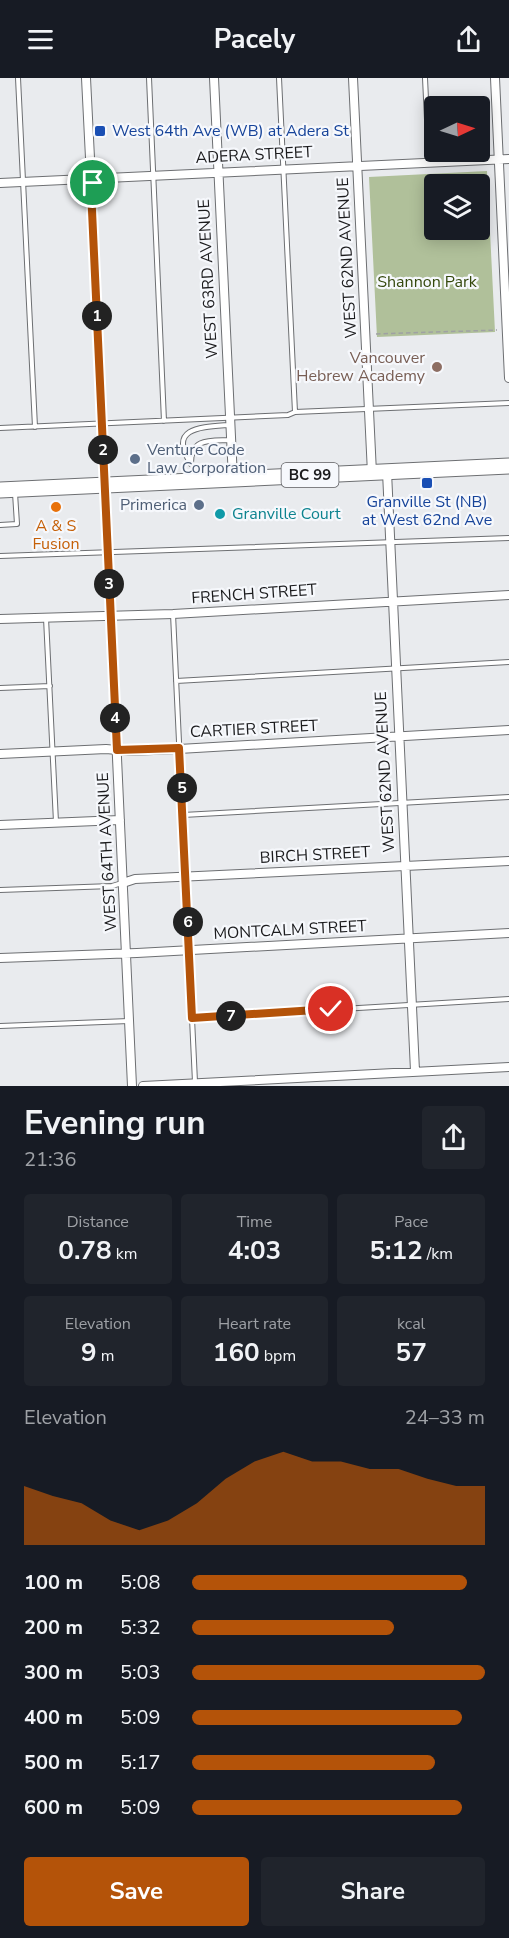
<!DOCTYPE html>
<html lang="en">
<head>
<meta charset="utf-8">
<style>
	:root { --surface:#171b24; --page:#20242c; --text:#f1f3f6; --muted:#9ea1a6; --accent:#b45309 }
	body { margin:0; font-family:"Nunito Sans",sans-serif; background:var(--page); color:var(--text); height:100vh; display:flex; flex-direction:column; font-size:22px; white-space:nowrap }
	* { box-sizing:border-box; margin:0 }
	p { font-size:20px; color:var(--muted) }
	.icon { flex:none; width:33px; height:33px; fill:none; stroke:currentColor; stroke-width:2; stroke-linecap:round; stroke-linejoin:round }
	.map { position:relative; height:1008px; overflow:hidden }
	.panel { display:flex; flex-direction:column; background:var(--surface); flex:1 }
	.panel>* { flex:none }
	.needle { width:39px; rotate:86deg }
	.buttons { position:absolute; left:424px; top:18px; display:grid; gap:12px }
	.buttons a { display:grid; place-items:center; width:66px; height:66px; border-radius:6px; background:var(--surface); box-shadow:0 3px 15px #0003; font-size:30px }
	.pin { position:absolute; display:grid; place-items:center; width:51px; height:51px; color:#fff; margin:-26px; border:3px solid #fff; border-radius:50%; box-shadow:0 2px 6px #0007 }
	.km { position:absolute; width:30px; height:30px; margin:-15px; border-radius:50%; background:#222; color:#fff; font-size:16px; line-height:30px; text-align:center }
	.round { display:grid; place-items:center; flex:none; width:63px; height:63px; border-radius:6px; background:var(--page) }
	.summary { display:flex; align-items:center; justify-content:space-between; height:102px; padding:0 24px }
	h1 { font-size:33px; font-weight:700; line-height:45px }
	.figures { display:grid; grid-template-columns:repeat(3,1fr); gap:9px; height:102px; padding:6px 24px }
	.figures div { display:grid; align-content:center; border-radius:6px; background:var(--page); text-align:center }
	.figures b { font-size:26px; font-weight:700 }
	.figures small { font-size:16px; font-weight:400 }
	.figures p { font-size:16px }
	.chart { height:168px; padding:12px 24px }
	.chart p { display:flex; justify-content:space-between }
	.chart svg { width:100%; height:108px; margin-top:6px; fill:var(--accent); opacity:.7 }
	.cta { display:flex; gap:12px; margin-top:auto; padding:12px 24px }
	.cta a { flex:1; height:69px; border-radius:6px; background:var(--accent); color:#fff; font-size:24px; font-weight:700; line-height:69px; text-align:center }
	.cta a+a { background:var(--page); color:var(--text) }
	ul { padding:0 24px; list-style:none; font-size:20px }
	li { display:grid; grid-template-columns:96px 72px 1fr; align-items:center; height:45px }
	li i { height:15px; border-radius:8px; background:var(--accent) }
	header { display:flex; justify-content:space-between; align-items:center; height:78px; padding:0 24px; background:var(--surface); font-size:27px; font-weight:700 }
	.map>svg:first-child { display:block }
</style>
</head>
<body>
<header><svg class="icon" aria-label="menu" viewBox="0 0 24 24"><path d="M4 6h16M4 12h16M4 18h16"/></svg>Pacely<svg class="icon" aria-label="share" viewBox="0 0 24 24"><path d="M12 15V3M7 8l5-5 5 5M5 13v7h14v-7"/></svg></header>
<div class="map">
<svg width="509" height="1008" viewBox="0 0 509 1008">
	<rect width="100%" height="100%" fill="#e9ebee"/>
	<path fill="#b0c09a" fill-rule="evenodd" d="M487 93 495 254 377 259 369 99ZM435 106H480V152H435Z"/>
	<g fill="none" stroke-linecap="round" stroke-linejoin="round">
		<g stroke="#6d6f72" stroke-width="6">
			<path id="lane" d="M18 0 35 349
				M149 0 164 343
				M279 0 295 334
				M425 0 429 83
				M0 350 288 337 295 334 509 325
				M191 385C191 359 211 363 231 362
				M191 386C167 349 202 349 229 347
				M0 447 17 446 15 415
				M0 478 509 460
				M173 536 195 1004
				M46 540 56 744
				M176 603 509 584
				M0 610 50 608
				M183 737 509 719
				M0 812 112 808 122 805
				M192 940 509 921
				M0 948 129 943"/>
		</g>
		<g stroke="#6d6f72" stroke-width="10">
			<path id="street" d="M86 0 91 100 93 105 91 111 132 1008
				M214 0 233 401
				M353 0 372 395
				M495 0 509 300
				M0 105 509 81
				M387 394 415 993
				M0 541 173 536 509 517
				M0 676 106 671 128 673 179 671 509 652
				M0 747 120 742
				M123 805 135 801 509 783
				M0 880 137 875 509 855
				M143 1008 509 989"/>
		</g>
		<g stroke="#6d6f72" stroke-width="17">
			<path id="highway" d="M0 412 509 388"/>
		</g>
		<path stroke="#9fa1a3" stroke-width="1.5" stroke-dasharray="4.5 3" stroke-linecap="butt" d="M376 256 497 252"/>
		<use href="#lane" stroke="#fff" stroke-width="4"/>
		<use href="#street" stroke="#fff" stroke-width="8"/>
		<use href="#highway" stroke="#fff" stroke-width="15"/>
	</g>
	<g fill="none" stroke-linecap="round" stroke-linejoin="round">
		<g stroke="#fff" stroke-width="12">
			<path id="route" d="M93 105 91 111 117 672 179 670 192 940 331 931"/>
		</g>
		<use href="#route" stroke="#b45309" stroke-width="8"/>
	</g>
	<g fill="#1a4fb4" stroke="#f6f8fc" stroke-width="2">
		<rect x="94" y="47" width="12" height="12" rx="3"/>
		<rect x="421" y="399" width="12" height="12" rx="3"/>
	</g>
	<circle fill="#8d6e63" stroke="#f6f8fc" stroke-width="2" cx="437" cy="289" r="6"/>
	<g fill="#5c6f8a" stroke="#f6f8fc" stroke-width="2">
		<circle cx="135" cy="381" r="6"/>
		<circle cx="199" cy="427" r="6"/>
	</g>
	<circle fill="#e8710a" stroke="#f6f8fc" stroke-width="2" cx="56" cy="429" r="6"/>
	<circle fill="#0f9aa8" stroke="#f6f8fc" stroke-width="2" cx="220" cy="436" r="6"/>
	<g text-anchor="middle" dominant-baseline="central" stroke-width="4.5" stroke-linejoin="round" paint-order="stroke">
		<rect fill="#f6f8fc" stroke="#5d5d60" stroke-width="1.5" x="281.5" y="385" width="57" height="24" rx="4.5"/>
		<g font-size="15" font-weight="bold" fill="#1b1b1d">
			<text x="310" y="397">BC 99</text>
		</g>
		<g font-size="16" fill="#164399" stroke="#f6f8fc" text-anchor="start">
			<text x="112" y="53">West 64th Ave (WB) at Adera St</text>
			<text x="427" y="424" text-anchor="middle">Granville St (NB)<tspan x="427" dy="18">at West 62nd Ave</tspan></text>
		</g>
		<g font-size="16" fill="#1b1b1d" stroke="#f6f8fc">
			<text transform="translate(254 77) rotate(-3)">ADERA STREET</text>
			<text transform="translate(347 180) rotate(-93)">WEST 62ND AVENUE</text>
			<text transform="translate(208 201) rotate(-93)">WEST 63RD AVENUE</text>
			<text transform="translate(254 516) rotate(-4)">FRENCH STREET</text>
			<text transform="translate(254 651) rotate(-3)">CARTIER STREET</text>
			<text transform="translate(385 694) rotate(-93)">WEST 62ND AVENUE</text>
			<text transform="translate(107 774) rotate(-93)">WEST 64TH AVENUE</text>
			<text transform="translate(315 777) rotate(-3)">BIRCH STREET</text>
			<text transform="translate(290 852) rotate(-3)">MONTCALM STREET</text>
		</g>
		<g font-size="16" fill="#35490d" stroke="#f6f8fc">
			<text x="427" y="204">Shannon Park</text>
		</g>
		<g font-size="16" fill="#785e54" stroke="#f6f8fc" text-anchor="end">
			<text x="425" y="280">Vancouver<tspan x="425" dy="18">Hebrew Academy</tspan></text>
		</g>
		<g font-size="16" fill="#4e5e75" stroke="#f6f8fc" text-anchor="start">
			<text x="147" y="372">Venture Code<tspan x="147" dy="18">Law Corporation</tspan></text>
			<text x="187" y="427" text-anchor="end">Primerica</text>
		</g>
		<g font-size="16" fill="#0d838f" stroke="#f6f8fc" text-anchor="start">
			<text x="232" y="436">Granville Court</text>
		</g>
		<g font-size="16" fill="#c56008" stroke="#f6f8fc">
			<text x="56" y="448">A &amp; S<tspan x="56" dy="18">Fusion</tspan></text>
		</g>
	</g>
</svg>
<div class="buttons">
<a><svg class="needle" viewBox="-14 -14 28 28"><path d="M0-13l5 13h-10z" fill="#e53935"/><path d="M0 13l5-13h-10z" fill="#9ea1a6"/></svg></a>
<a><svg class="icon" aria-label="layers" viewBox="0 0 24 24"><path d="M12 4l9 5-9 5-9-5zM3 14l9 5 9-5"/></svg></a>
</div>
<div class="pin" style="left:93px;top:105px;background:#1e9e55"><svg class="icon" aria-label="arrive" viewBox="0 0 24 24"><path d="M6 21V4h12l-3 4 3 4H6"/></svg></div>
<div class="pin" style="left:331px;top:931px;background:#d93025"><svg class="icon" aria-label="check" viewBox="0 0 24 24"><path d="M5 12l5 5 9-10"/></svg></div>
<b class="km" style="left:97px;top:238px">1</b>
<b class="km" style="left:103px;top:372px">2</b>
<b class="km" style="left:109px;top:506px">3</b>
<b class="km" style="left:115px;top:640px">4</b>
<b class="km" style="left:182px;top:710px">5</b>
<b class="km" style="left:188px;top:844px">6</b>
<b class="km" style="left:231px;top:938px">7</b>
</div>
<section class="panel">
<div class="summary"><div><h1>Evening run</h1><p>21:36</p></div><a class="round"><svg class="icon" aria-label="share" viewBox="0 0 24 24"><path d="M12 15V3M7 8l5-5 5 5M5 13v7h14v-7"/></svg></a></div>
<div class="figures">
<div><p>Distance</p><b>0.78<small> km</small></b></div>
<div><p>Time</p><b>4:03</b></div>
<div><p>Pace</p><b>5:12<small> /km</small></b></div>
</div>
<div class="figures">
<div><p>Elevation</p><b>9<small> m</small></b></div>
<div><p>Heart rate</p><b>160<small> bpm</small></b></div>
<div><p>kcal</p><b>57</b></div>
</div>
<div class="chart"><p><span>Elevation</span>24–33 m</p>
<svg viewBox="0 0 160 44" preserveAspectRatio="none"><path d="M0 44V20L10 24L20 27L30 34L40 38L50 34L60 27L70 17L80 10L90 6L100 10L110 10L120 13L130 13L140 17L150 20L160 20V44z"/></svg>
</div>
<ul>
<li><b>100 m</b>5:08<i style="width:94%"></i></li>
<li><b>200 m</b>5:32<i style="width:69%"></i></li>
<li><b>300 m</b>5:03<i style="width:100%"></i></li>
<li><b>400 m</b>5:09<i style="width:92%"></i></li>
<li><b>500 m</b>5:17<i style="width:83%"></i></li>
<li><b>600 m</b>5:09<i style="width:92%"></i></li>
</ul>
<div class="cta"><a>Save</a><a>Share</a></div>
</section>
</body>
</html>
